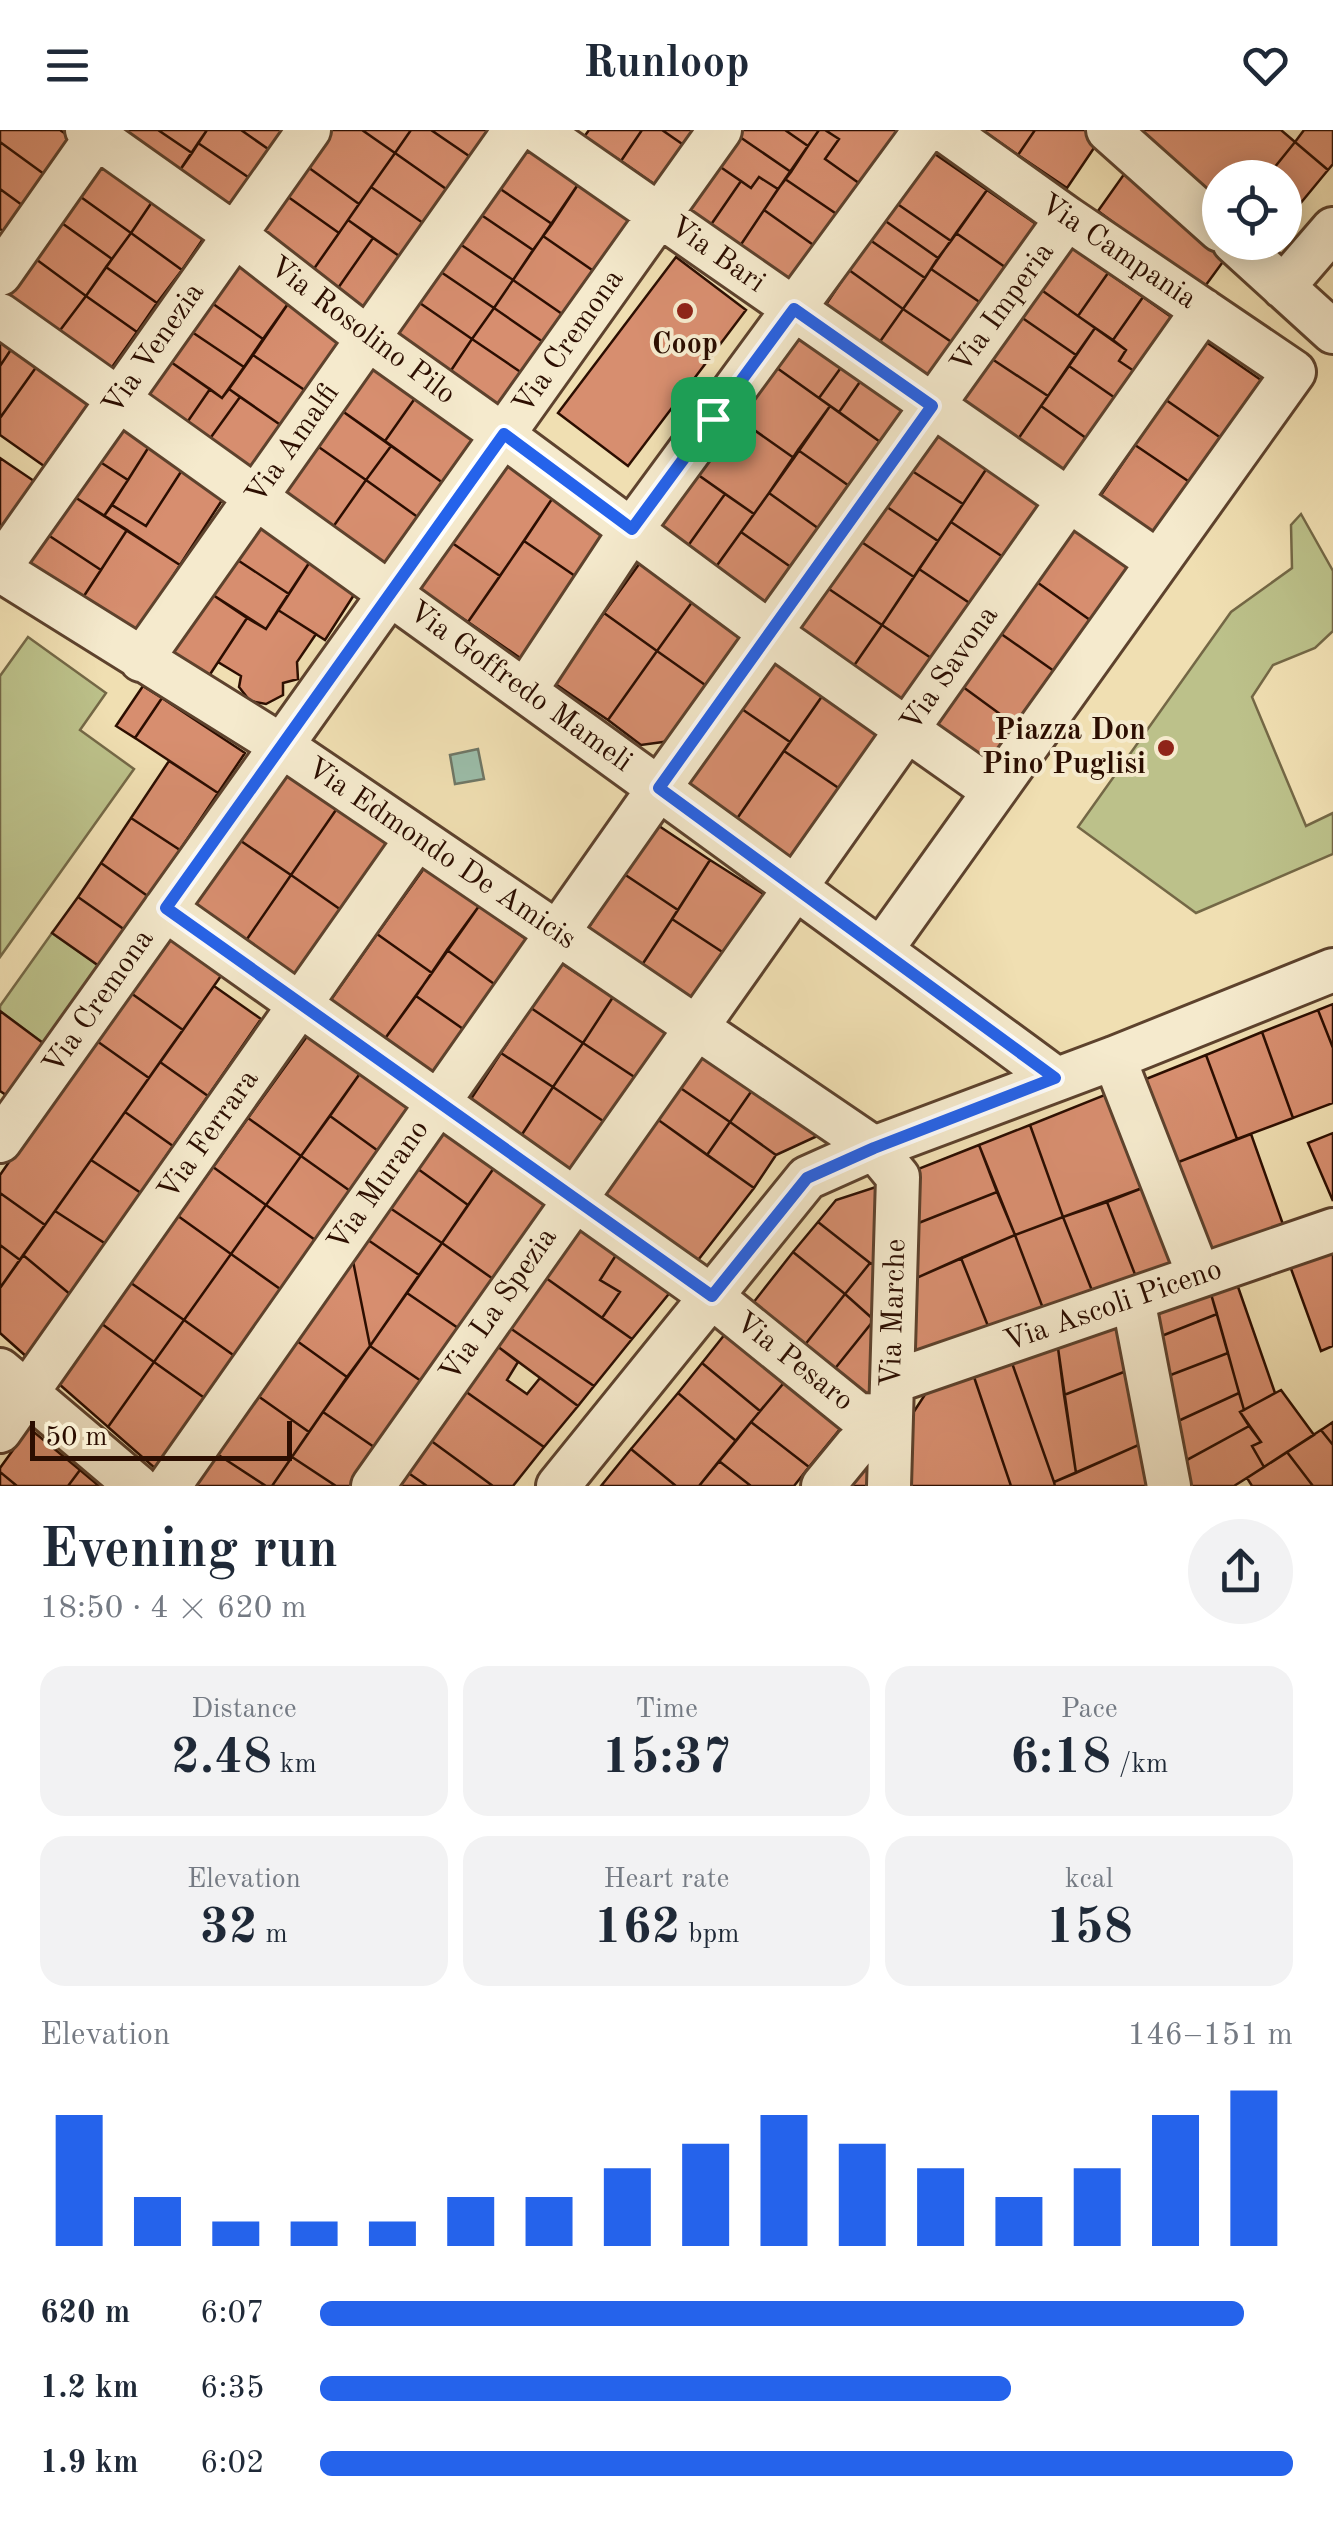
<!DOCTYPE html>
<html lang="en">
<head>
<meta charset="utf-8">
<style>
	:root { --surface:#fff; --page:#f2f2f3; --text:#1f2937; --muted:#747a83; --accent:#2563eb }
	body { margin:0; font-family:"Old Standard TT",serif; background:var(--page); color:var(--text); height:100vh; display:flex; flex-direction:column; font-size:38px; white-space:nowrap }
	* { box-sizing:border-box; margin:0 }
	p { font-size:32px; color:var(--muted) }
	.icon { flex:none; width:55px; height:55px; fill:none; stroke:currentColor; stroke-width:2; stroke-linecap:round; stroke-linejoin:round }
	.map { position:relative; height:1356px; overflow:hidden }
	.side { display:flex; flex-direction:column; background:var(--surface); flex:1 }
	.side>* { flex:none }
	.buttons { position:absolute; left:1202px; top:30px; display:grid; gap:20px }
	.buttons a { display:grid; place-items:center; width:100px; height:100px; border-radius:50%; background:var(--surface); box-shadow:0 5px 25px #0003; font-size:50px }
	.scale { position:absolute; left:30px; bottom:25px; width:262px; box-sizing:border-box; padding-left:10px; border:5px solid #2c0e01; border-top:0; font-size:28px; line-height:35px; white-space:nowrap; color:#2c0e01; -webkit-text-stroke:8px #f5eacd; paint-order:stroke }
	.pin { position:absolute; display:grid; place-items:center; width:85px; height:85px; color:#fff; margin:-42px; border-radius:20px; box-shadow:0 5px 15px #0006 }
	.round { display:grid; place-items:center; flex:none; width:105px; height:105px; border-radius:52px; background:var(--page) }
	.summary { display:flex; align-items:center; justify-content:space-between; height:170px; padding:0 40px }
	h1 { font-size:55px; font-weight:600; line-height:75px }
	.figures { display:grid; grid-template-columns:repeat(3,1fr); gap:15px; height:170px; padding:10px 40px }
	.figures div { display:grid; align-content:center; border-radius:25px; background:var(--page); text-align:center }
	.figures b { font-size:50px; font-weight:600 }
	.figures small { font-size:28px; font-weight:400 }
	.figures p { font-size:28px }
	.chart { height:280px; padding:20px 40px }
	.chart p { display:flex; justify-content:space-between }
	.chart svg { width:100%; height:180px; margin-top:10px; stroke:var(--accent); stroke-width:6 }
	ul { padding:0 40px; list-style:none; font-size:32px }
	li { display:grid; grid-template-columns:160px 120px 1fr; align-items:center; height:75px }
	li i { height:25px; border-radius:12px; background:var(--accent) }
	header { display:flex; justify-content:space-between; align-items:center; height:130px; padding:0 40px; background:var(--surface); font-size:45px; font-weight:600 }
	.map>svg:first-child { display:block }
</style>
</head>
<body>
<header><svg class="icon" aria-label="menu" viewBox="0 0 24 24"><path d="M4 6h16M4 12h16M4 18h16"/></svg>Runloop<svg class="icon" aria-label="heart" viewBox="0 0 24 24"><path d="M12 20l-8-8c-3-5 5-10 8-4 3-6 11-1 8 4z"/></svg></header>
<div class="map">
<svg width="1333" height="1356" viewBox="0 0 1333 1356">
	<rect width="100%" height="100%" fill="#f0dfb2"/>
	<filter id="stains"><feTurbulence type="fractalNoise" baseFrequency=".002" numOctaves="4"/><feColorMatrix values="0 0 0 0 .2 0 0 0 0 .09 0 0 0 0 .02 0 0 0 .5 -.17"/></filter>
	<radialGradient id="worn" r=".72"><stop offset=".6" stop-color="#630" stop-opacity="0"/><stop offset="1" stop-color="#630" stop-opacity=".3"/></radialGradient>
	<path fill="#bcc18a" stroke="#746846" stroke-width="2.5" d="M1301 384 1333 441V501L1315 518 1273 535 1252 567 1306 696 1333 683V724L1196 783 1078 697 1231 482 1292 438 1291 395Z
		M28 507 106 563 80 600 134 639 0 827V546Z
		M52 803 99 836 43 913 0 881V876Z"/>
	<path fill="#9bbda9" stroke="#6f7766" stroke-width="2.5" d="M478 619 484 649 455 654 450 625Z"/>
	<path fill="#d78e6f" stroke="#2c0e01" stroke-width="2.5" d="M0 0H60L70 7 44 44 0 12Z
		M127 0H158L192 23 178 43 123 5Z
		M158 0H207L192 23Z
		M207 0H241L271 21 251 49 198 13Z
		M241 0H285L271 21Z
		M329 0H362L395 23 359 74 305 35Z
		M362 0H411L395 23Z
		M411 0H431L472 28 449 61 395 23Z
		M431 0H492L472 28Z
		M589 0H642L621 31 584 7Z
		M642 0H662L688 18 661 59 621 31Z
		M662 0H700L688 18Z
		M740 0H785L808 16 791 42 737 5Z
		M785 0H819L808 16Z
		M819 0H825L839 9 825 29 863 56 841 87 785 49Z
		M825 0H901L863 56 825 29 839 9Z
		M982 0H1035L1018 25Z
		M1035 0H1087L1100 9 1067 58 1018 25Z
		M1144 0H1281L1295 12 1266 48H1220V75L1142 3Z
		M1304 0H1333V34L1328 40 1295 12Z
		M737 5 791 42 778 59 759 47 751 58 716 34Z
		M524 7 583 47 552 94 493 54Z
		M0 12 44 44 22 75 0 59Z
		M1295 12 1328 40 1285 92V48H1266Z
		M198 13 251 49 231 79 178 43Z
		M932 22 987 60 951 111 896 73Z
		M395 23 449 61 426 95 371 57Z
		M102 32 154 69 131 103 78 65Z
		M716 34 741 51 708 99 683 82Z
		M305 35 359 74 339 103 284 64Z
		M1127 40 1225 129 1203 159 1098 81Z
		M583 47 636 83 595 142 543 106Z
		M759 47 778 59 738 119 708 99 741 51 751 58Z
		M785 49 841 87 819 119 764 80Z
		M493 54 552 94 533 120 474 80Z
		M371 57 426 95 402 128 348 90Z
		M0 59 22 75 4 102 0 99Z
		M987 60 1036 94 1005 137 956 103Z
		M284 64 339 103 311 143 256 104Z
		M78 65 131 103 112 129 59 91Z
		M154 69 205 106 182 140 131 103Z
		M896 73 951 111 938 128 884 90Z
		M474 80 533 120 513 150 454 110Z
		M764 80 819 119 793 157 738 119Z
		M348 90 373 108 336 161 311 143Z
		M884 90 938 128 925 148 870 110Z
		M59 91 112 129 86 166 33 127Z
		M131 103 182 140 157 173 106 137Z
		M956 103 1005 137 981 173 931 139Z
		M543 106 595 142 565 186 513 150Z
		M373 108 402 128 365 181 336 161Z
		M454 110 513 150 494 178 435 138Z
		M870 110 925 148 903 179 849 140Z
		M1069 116 1108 143 1078 186 1040 159Z
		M33 127 86 166 58 203 6 165Z
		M676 127 746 180 628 336 558 283Z
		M237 130 292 168 263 209 209 171Z
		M106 137 157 173 137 202 86 166Z
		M435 138 494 178 472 209 414 169Z
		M931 139 981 173 953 213 903 179Z
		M849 140 903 179 879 213 825 176Z
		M1108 143 1143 167 1113 210 1078 186Z
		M513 150 565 186 546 214 494 178Z
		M1040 159 1095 198 1076 225 1021 187Z
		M86 166 137 202 110 240 58 203Z
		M1143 167 1177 191 1140 245 1119 231 1126 220 1113 210Z
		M292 168 345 204 306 261 253 225Z
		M414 169 472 209 448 245 389 205Z
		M209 171 263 209 244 237 189 200Z
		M494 178 546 214 525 245 472 209Z
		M903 179 953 213 929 248 879 213Z
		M1021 187 1076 225 1048 266 992 229Z
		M795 197 845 232 819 268 770 233Z
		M1095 198 1126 220 1119 231 1140 245 1121 272 1069 236Z
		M189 200 244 237 222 268 168 230Z
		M472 209 525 245 500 281 448 245Z
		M0 210 12 218 0 236Z
		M1206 212 1261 250 1221 308 1166 270Z
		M12 218 37 236 0 288V236Z
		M253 225 306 261 282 296 229 259Z
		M992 229 1048 266 1016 312 961 273Z
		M168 230 210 259 186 294 144 265Z
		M372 231 418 264 385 311 338 278Z
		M845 232 864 246 839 282 819 268Z
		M770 233 830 276 794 328 733 285Z
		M37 236 89 273 44 336 0 305V288Z
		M1069 236 1121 272 1093 313 1041 276Z
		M864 246 909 278 883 314 839 282Z
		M210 259 222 268 229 259 240 267 209 310 186 294Z
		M418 264 478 306 443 353 385 311Z
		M240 267 282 296 252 340 209 310Z
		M1166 270 1221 308 1191 353 1135 315Z
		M830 276 883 314 852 358 798 320Z
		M1041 276 1093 313 1069 348 1016 312Z
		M338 278 391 316 366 350 313 313Z
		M733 285 794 328 754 384 694 342Z
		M117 293 150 315 128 350 94 328Z
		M933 297 989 335 963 374 906 337Z
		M313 313 366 350 333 397 280 359Z
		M150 315 184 337 146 396 112 375Z
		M1135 315 1191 353 1154 406 1099 368Z
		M391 316 443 353 419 388 366 350Z
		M798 320 852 358 822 401 769 363Z
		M502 325 556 363 500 446 445 408Z
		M0 328 34 351 0 399Z
		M94 328 128 350 104 386 70 364Z
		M989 335 1044 372 1006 429 951 392Z
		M184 337 226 364 180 435 104 386 112 375 146 396Z
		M906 337 963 374 938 411 881 373Z
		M694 342 725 364 685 420 654 398Z
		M366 350 419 388 385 435 333 397Z
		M556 363 611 400 578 448 524 411Z
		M769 363 822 401 795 440 741 402Z
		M70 364 127 400 101 440 45 403Z
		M725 364 754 384 713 441 685 420Z
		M881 373 938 411 914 447 857 409Z
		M257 391 313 427 289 464 233 427Z
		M951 392 1006 429 974 476 919 439Z
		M1075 393 1131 433 1090 490 1034 450Z
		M127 400 180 435 136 504 82 469Z
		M741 402 795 440 767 479 713 441Z
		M45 403 101 440 82 469 26 433Z
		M445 408 500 446 468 492 413 455Z
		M857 409 914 447 882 495 826 457Z
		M524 411 578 448 523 530 468 492Z
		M233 427 289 464 266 499 210 463Z
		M313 427 359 457 325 510 278 480Z
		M642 430 695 468 657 521 604 483Z
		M919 439 974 476 937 532 882 495Z
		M1034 450 1090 490 1054 541 997 501Z
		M826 457 882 495 851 540 795 502Z
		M210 463 247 488 205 552 168 528Z
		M695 468 746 504 708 557 657 521Z
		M278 480 316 504 297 532 298 549 283 553V565L266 574 250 571 239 557 241 546 218 532 247 488 266 499Z
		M604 483 657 521 608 590 554 553Z
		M882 495 937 532 906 577 851 540Z
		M997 501 1054 541 1015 595 959 554Z
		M657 521 708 557 670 611 641 615 608 590Z
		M771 525 825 562 790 612 736 575Z
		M959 554 1015 595 985 636 929 596Z
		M143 556 162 568 135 608 116 596Z
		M825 562 883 603 843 661 784 621Z
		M162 568 245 623 218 663 135 608Z
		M736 575 790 612 736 690 683 653Z
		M784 621 843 661 795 731 736 690Z
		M169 631 218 663 180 720 131 688Z
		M285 640 338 677 291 745 238 709Z
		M338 677 391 713 344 782 291 745Z
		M131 688 180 720 149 767 101 733Z
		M656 694 710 730 678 780 624 744Z
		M238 709 291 745 245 812 192 776Z
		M710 730 765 765 727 825 672 789Z
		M101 733 149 767 125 800 78 767Z
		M425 737 479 776 432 843 377 804Z
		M624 744 678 780 640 838 585 803Z
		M291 745 344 782 297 849 245 812Z
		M78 767 125 800 99 836 52 803Z
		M479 776 529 811 497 856 447 820Z
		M672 789 727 825 695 874 640 838Z
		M168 803 223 843 183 900 128 861Z
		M377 804 432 843 384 910 330 871Z
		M447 820 497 856 466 901 416 866Z
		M561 833 613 867 583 913 531 878Z
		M214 856 261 889 208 966 160 932Z
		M128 861 183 900 149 948 94 909Z
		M416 866 466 901 434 946 384 910Z
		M613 867 666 902 636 948 583 913Z
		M1333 874V918L1318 880Z
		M531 878 583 913 553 957 501 923Z
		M1318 880 1333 918V973L1293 988 1262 902Z
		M0 881 43 913 6 965 0 961Z
		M1262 902 1293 988 1237 1009 1206 925Z
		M308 905 361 942 301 1026 248 988Z
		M94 909 149 948 45 1095 0 1063V1045Z
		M583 913 636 948 606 993 553 957Z
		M705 920 755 956 730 992 679 957Z
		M501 923 553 957 519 1009 467 975Z
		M1206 925 1237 1009 1176 1033 1146 949Z
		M160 932 208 966 173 1016 125 982Z
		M361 942 412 979 381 1023 330 986Z
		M755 956 826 1002 776 1025 730 992Z
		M553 957 606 993 572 1044 519 1009Z
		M679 957 730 992 707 1025 657 989Z
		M1107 964 1145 1057 1063 1087 1030 995Z
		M125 982 173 1016 141 1063 91 1030Z
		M330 986 381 1023 353 1063 301 1026Z
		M248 988 301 1026 266 1075 213 1037Z
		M657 989 754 1058 695 1134 601 1066Z
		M730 992 776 1025 754 1058 707 1025Z
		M1030 995 1063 1087 1015 1105 979 1015Z
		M446 1000 496 1035 468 1075 418 1039Z
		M1333 1003V1071L1308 1013Z
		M1251 1004 1285 1100 1210 1127 1176 1033Z
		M979 1015 997 1062 916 1094 918 1039Z
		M301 1026 353 1063 318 1112 266 1075Z
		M91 1030 141 1063 106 1114 55 1081Z
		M496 1035 551 1073 496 1151 442 1113Z
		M213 1037 266 1075 231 1124 178 1086Z
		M418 1039 468 1075 442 1113 390 1078Z
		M879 1056 876 1135 870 1133 818 1092 836 1070Z
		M1145 1057 1176 1133 1136 1147 1107 1072Z
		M997 1062 1015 1105 914 1149 916 1094Z
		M0 1063 45 1095 20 1130 0 1115Z
		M1107 1072 1136 1147 1093 1163 1063 1087Z
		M266 1075 318 1112 283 1161 231 1124Z
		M390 1078 442 1113 419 1145 368 1110Z
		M55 1081 106 1114 71 1165 23 1125Z
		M178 1086 231 1124 184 1190 131 1153Z
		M1063 1087 1093 1163 1044 1181 1015 1105Z
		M818 1092 870 1133 845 1164 793 1122Z
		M582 1098 618 1122 600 1150 620 1162 602 1188 546 1148Z
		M1015 1105 1044 1181 990 1201 961 1128Z
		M368 1110 419 1145 370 1216 353 1131Z
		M442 1113 496 1151 461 1200 407 1163Z
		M0 1115 20 1130 0 1158Z
		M618 1122 672 1160 632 1209 602 1188 620 1162 600 1150Z
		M793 1122 845 1164 804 1216 753 1173Z
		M1333 1122V1216L1321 1221 1290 1136Z
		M231 1124 283 1161 236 1227 184 1190Z
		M23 1125 71 1165 28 1228 0 1203V1158Z
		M961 1128 990 1201 921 1226 912 1219 914 1149Z
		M353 1131 370 1216 347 1247 297 1211Z
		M870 1133 876 1135 874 1190 845 1164Z
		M546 1148 632 1209 594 1256 510 1198Z
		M131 1153 184 1190 154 1232 102 1194Z
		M1237 1154 1275 1263 1244 1280 1211 1164Z
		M407 1163 461 1200 424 1253 370 1216Z
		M845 1164 874 1190 833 1241 804 1216Z
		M1211 1164 1217 1184 1159 1207 1155 1185Z
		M1217 1184 1228 1223 1168 1246 1159 1207Z
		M184 1190 236 1227 206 1269 154 1232Z
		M874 1190 872 1273 833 1241Z
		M102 1194 154 1232 108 1297 59 1254Z
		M1121 1196 1129 1240 1064 1265 1058 1218Z
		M510 1198 594 1256 578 1276 497 1216Z
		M729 1199 788 1248 760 1281 702 1233Z
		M297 1211 347 1247 309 1302 258 1266Z
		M370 1216 424 1253 377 1319 323 1282Z
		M497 1216 518 1232 507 1250 527 1264 540 1248 578 1276 544 1317 465 1261Z
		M1058 1218 1076 1343 1054 1352 1012 1233Z
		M1228 1223 1239 1263 1176 1292 1168 1246Z
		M154 1232 206 1269 157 1340 108 1297Z
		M702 1233 760 1281 736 1311 678 1263Z
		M1012 1233 1054 1352 1055 1356H1011L974 1247Z
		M1129 1240 1143 1313 1076 1343 1064 1265Z
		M974 1247 1011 1356H911L913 1283 926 1263Z
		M788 1248 845 1293 809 1337 751 1292Z
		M1281 1260 1314 1305 1264 1337 1252 1316 1261 1312 1240 1282Z
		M465 1261 544 1317 513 1356H493L430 1310Z
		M678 1263 736 1311 699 1356H676L631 1319Z
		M1239 1263 1244 1280 1240 1282 1249 1296 1185 1331 1176 1292Z
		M258 1266 309 1302 272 1356H266L217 1324Z
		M323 1282 377 1319 350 1356H336L292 1327Z
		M751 1292 809 1337 794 1356H751L719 1331Z
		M1333 1292V1315L1321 1300Z
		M1249 1296 1261 1312 1252 1316 1264 1337 1234 1356H1190L1185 1331Z
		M29 1298 80 1340 68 1356H17L0 1342V1338Z
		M1321 1300 1333 1315V1356H1313L1287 1322Z
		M430 1310 493 1356H427L407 1342Z
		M1143 1313 1151 1356H1055L1054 1352Z
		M631 1319 676 1356H601Z
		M1287 1322 1313 1356H1252L1247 1348Z
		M217 1324 266 1356H195Z
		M292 1327 336 1356H272Z
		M719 1331 751 1356H699Z
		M872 1332 871 1356H846L865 1333Z
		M80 1340 99 1356H68Z
		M0 1342 17 1356H0Z
		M407 1342 427 1356H397Z"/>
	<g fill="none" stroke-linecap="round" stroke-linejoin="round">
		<g stroke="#5d422d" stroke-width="48">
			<path id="minor" d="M87 0 235 105 367 208 503 305 770 503 994 661
				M537 0 1158 432
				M1108 0 1220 100
				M1234 112 1333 202
				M0 144 101 0
				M1283 157 1333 99
				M0 185C354 436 705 691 1055 948
				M0 437 309 0
				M0 440 282 616 874 1018 898 1047 889 1356
				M141 530 515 0
				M525 561 632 399 925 0
				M165 779 711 1166 858 1285 891 1286
				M881 820 1294 242 1067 88 944 0
				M1114 928 1199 1146
				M0 1011 720 0
				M1133 1169 1169 1356
				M0 1240 137 1356
				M892 1252 1333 1100
				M0 1301 417 708
				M169 1356 659 658 1067 88
				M373 1356 1203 180
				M558 1356 807 1048 874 1018 1114 928 1333 840
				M823 1356 855 1317 891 1286"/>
		</g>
		<use href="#minor" stroke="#f5eacd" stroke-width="42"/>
	</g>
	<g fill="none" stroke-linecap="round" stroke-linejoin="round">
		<g stroke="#fff" stroke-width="20">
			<path id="route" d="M794 179 932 276 659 658 1055 948 874 1018 807 1048 712 1166 166 778 504 304 632 399Z"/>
		</g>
		<use href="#route" stroke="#2563eb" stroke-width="12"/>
	</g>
	<g fill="#8f2418" stroke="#f5eacd" stroke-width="4">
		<circle cx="685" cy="181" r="10"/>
		<circle cx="1166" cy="618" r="10"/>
	</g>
	<g text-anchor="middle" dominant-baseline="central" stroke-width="8" stroke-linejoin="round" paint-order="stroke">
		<g font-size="30" fill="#2c0e01" stroke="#f5eacd">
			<text transform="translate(1118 122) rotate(34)">Via Campania</text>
			<text transform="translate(717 125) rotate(35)">Via Bari</text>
			<text transform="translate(1003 178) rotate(-54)">Via Imperia</text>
			<text transform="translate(362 201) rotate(37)">Via Rosolino Pilo</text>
			<text transform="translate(569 212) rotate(-55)">Via Cremona</text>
			<text transform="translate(154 219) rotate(-55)">Via Venezia</text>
			<text transform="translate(293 314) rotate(-55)">Via Amalfi</text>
			<text transform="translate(950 539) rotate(-55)">Via Savona</text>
			<text transform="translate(520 557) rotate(36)">Via Goffredo Mameli</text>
			<text transform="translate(441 724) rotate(34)">Via Edmondo De Amicis</text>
			<text transform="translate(99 872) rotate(-55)">Via Cremona</text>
			<text transform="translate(209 1005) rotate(-55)">Via Ferrara</text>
			<text transform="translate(379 1056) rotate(-55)">Via Murano</text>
			<text transform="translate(499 1175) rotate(-55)">Via La Spezia</text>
			<text transform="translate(1113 1176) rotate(-19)">Via Ascoli Piceno</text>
			<text transform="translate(894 1183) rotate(-88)">Via Marche</text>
			<text transform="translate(794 1232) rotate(38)">Via Pesaro</text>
		</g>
		<g font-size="30" font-weight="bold" fill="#2c0e01" stroke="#f5eacd">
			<text x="685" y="215">Coop</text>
			<text x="1146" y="601" text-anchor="end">Piazza Don<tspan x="1146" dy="34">Pino Puglisi</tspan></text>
		</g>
	</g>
	<rect width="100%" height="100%" filter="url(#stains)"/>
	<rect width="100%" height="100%" fill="url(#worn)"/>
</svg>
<div class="buttons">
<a><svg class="icon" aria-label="locate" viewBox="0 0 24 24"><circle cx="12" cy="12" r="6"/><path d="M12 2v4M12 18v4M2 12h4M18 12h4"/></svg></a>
</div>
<div class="scale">50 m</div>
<div class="pin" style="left:713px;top:289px;background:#1e9e55"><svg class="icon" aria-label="arrive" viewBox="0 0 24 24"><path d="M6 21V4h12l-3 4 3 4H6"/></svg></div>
</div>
<section class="side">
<div class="summary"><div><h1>Evening run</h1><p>18:50 · 4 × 620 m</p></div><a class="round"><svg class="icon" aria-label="share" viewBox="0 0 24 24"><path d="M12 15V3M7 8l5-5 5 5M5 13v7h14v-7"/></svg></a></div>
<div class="figures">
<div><p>Distance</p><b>2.48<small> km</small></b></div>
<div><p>Time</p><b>15:37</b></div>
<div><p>Pace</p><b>6:18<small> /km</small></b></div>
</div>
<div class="figures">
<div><p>Elevation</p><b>32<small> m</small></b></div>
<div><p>Heart rate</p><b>162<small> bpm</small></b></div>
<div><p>kcal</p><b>158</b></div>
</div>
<div class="chart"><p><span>Elevation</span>146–151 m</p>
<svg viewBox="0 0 160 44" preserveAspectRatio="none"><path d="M5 44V12M15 44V32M25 44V38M35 44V38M45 44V38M55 44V32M65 44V32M75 44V25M85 44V19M95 44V12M105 44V19M115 44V25M125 44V32M135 44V25M145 44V12M155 44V6"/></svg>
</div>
<ul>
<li><b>620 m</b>6:07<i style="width:95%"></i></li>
<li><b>1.2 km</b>6:35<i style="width:71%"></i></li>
<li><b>1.9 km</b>6:02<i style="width:100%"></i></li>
</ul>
</section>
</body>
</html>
